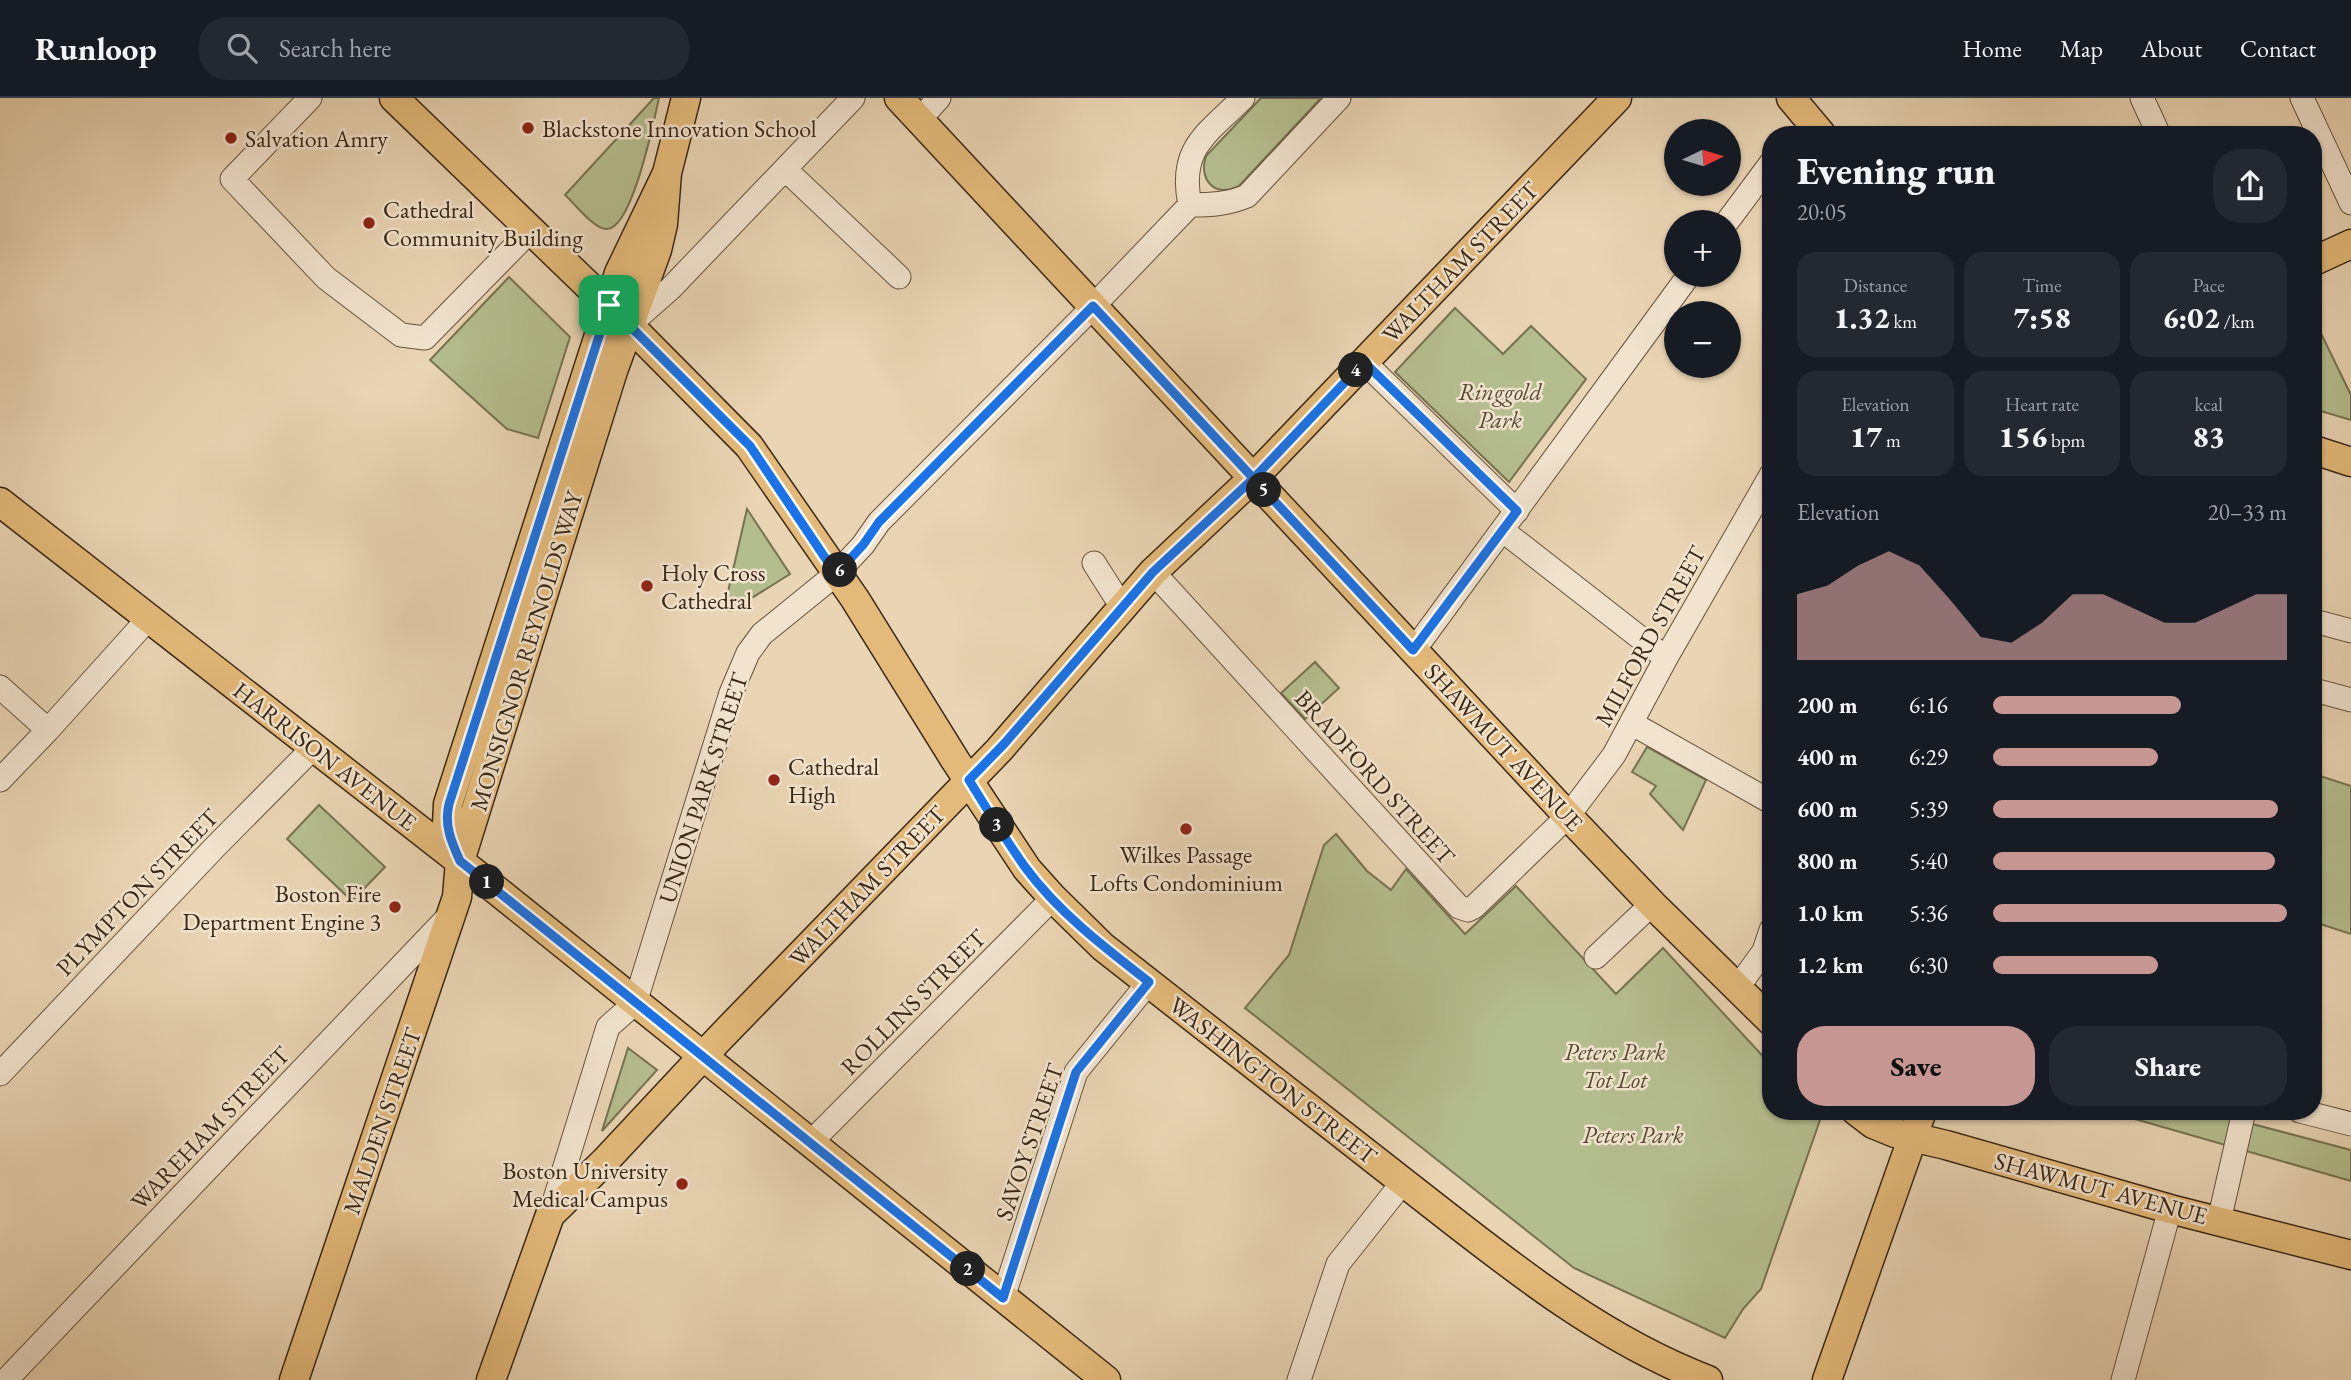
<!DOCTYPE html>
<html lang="en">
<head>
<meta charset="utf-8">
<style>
	:root { --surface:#171b24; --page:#242831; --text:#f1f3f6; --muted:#9ea1a6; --line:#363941; --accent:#c59692 }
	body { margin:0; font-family:"EB Garamond",serif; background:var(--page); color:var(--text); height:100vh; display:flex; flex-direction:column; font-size:26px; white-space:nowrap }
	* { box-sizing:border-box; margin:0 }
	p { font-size:23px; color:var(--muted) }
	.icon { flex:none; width:38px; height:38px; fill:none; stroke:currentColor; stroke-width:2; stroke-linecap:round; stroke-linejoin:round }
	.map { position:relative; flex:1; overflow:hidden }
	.drawer { position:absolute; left:1762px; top:28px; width:560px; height:994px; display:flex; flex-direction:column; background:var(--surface); border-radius:28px; box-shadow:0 2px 5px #0004 }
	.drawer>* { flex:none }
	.needle { width:46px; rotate:85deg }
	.controls { position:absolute; left:1664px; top:21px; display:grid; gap:14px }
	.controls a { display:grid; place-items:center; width:77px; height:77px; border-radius:50%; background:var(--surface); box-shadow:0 2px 5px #0004; font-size:35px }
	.pin { position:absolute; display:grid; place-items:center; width:60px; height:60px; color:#fff; margin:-30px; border-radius:14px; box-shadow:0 4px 10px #0006 }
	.km { position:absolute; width:35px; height:35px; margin:-18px; border-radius:50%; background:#222; color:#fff; font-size:19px; line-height:35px; text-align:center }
	.round { display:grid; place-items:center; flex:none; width:74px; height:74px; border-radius:28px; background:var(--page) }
	.head { display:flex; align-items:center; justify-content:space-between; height:119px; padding:0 35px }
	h1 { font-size:38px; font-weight:800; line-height:52px }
	.figures { display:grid; grid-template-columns:repeat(3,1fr); gap:10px; height:119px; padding:7px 35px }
	.figures div { display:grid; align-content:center; border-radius:18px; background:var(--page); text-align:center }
	.figures b { font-size:30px; font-weight:800 }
	.figures small { font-size:19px; font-weight:400 }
	.figures p { font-size:19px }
	.chart { height:196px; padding:14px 35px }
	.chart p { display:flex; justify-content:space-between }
	.chart svg { width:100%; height:126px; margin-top:7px; fill:var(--accent); opacity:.7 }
	.cta { display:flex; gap:14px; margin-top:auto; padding:14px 35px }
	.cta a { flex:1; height:80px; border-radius:28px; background:var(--accent); color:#111; font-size:28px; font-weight:800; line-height:80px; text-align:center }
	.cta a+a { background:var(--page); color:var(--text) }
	ul { padding:0 35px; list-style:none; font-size:23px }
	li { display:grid; grid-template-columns:112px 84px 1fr; align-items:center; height:52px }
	li i { height:18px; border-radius:9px; background:var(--accent) }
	header { display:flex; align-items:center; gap:42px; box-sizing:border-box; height:98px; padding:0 35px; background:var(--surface); border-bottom:2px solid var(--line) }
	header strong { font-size:33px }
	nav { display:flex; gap:38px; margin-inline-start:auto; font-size:24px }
	.search { width:490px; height:63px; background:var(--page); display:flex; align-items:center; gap:18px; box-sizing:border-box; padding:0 24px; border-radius:28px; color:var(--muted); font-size:26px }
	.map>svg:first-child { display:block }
</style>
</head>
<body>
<header>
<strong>Runloop</strong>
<div class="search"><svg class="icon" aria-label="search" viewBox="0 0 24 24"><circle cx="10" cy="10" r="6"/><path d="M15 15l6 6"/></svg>Search here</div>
<nav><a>Home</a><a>Map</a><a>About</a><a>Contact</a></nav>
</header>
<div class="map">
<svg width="2351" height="1282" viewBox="0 0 2351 1282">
	<rect width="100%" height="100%" fill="#e9d4b3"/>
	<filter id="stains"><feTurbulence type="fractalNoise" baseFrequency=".00286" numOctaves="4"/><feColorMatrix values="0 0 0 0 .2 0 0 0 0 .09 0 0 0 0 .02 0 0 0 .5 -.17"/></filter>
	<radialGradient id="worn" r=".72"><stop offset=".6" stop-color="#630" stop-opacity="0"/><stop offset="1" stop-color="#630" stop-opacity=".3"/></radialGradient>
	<path fill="#b4bd8e" stroke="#777251" stroke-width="2" d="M654 0H659C654 22 632 133 606 131 594 131 574 105 565 97Z
		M1261 0H1321L1239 88C1215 101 1198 81 1206 58Z
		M509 179 570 239 538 340 507 331 430 262Z
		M1455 210 1503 256 1531 228 1586 281 1509 384 1395 274Z
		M2314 221 2351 297V322L2314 311Z
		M747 411 790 476 731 513 724 511Z
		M1315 564 1339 590 1305 621 1281 595Z
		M1647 649 1706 682 1683 732 1650 696 1656 688 1632 674Z
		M2314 676 2351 688V836L2314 824Z
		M319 707 385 769 352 803 287 741Z
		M1336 736 1367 773 1391 792 1406 771 1465 836 1516 788 1616 896 1663 850 1771 967V1013H1812L1820 1022 1761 1191 1743 1211 1725 1240 1574 1170 1245 910 1289 857 1324 747Z
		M628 950 657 972 602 1033Z
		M2107 1013H2203L2351 1052V1083Z"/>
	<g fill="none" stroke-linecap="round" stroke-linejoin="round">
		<g stroke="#66523c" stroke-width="25">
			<path id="minor" d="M310 0 232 81 326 180 401 237 425 240 531 132
				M2142 0 2159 37
				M2302 0 2351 105
				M919 22 939 0
				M785 71 899 179
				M1190 107C1178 50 1207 36 1243 0
				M1727 124 1771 65
				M629 227 671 190 853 0
				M1364 264 1517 413
				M1502 432 1666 560
				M1094 465 1115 498
				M1153 474 1459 809 1468 812 1474 809 1568 718 1614 657 1666 560 1771 377
				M2314 523 2351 533
				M1414 552 1689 177
				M0 589 48 632
				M2314 592 2351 602
				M1631 625 1771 704
				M0 682 48 632 148 521
				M1596 859 1652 806
				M1738 889 1764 853 1771 832
				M0 976 216 748 314 649
				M2300 1013 2351 1026
				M810 1045 1053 800
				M550 1117 608 929 635 905 731 595 748 555 762 536 836 476 863 447 879 424 1080 222 1190 107C1211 107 1228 106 1247 98L1339 0
				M2219 1123 2244 1013
				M1003 1200 1076 974 1149 884
				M6 1282 451 816
				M1299 1282 1338 1166 1403 1084
				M2123 1282 2170 1111"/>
		</g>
		<g stroke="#3a2714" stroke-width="31">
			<path id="major" d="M394 0 629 227 749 348 855 501 955 662 1027 771 1053 800 1103 849C1205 928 1306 1008 1407 1087 1501 1160 1595 1239 1708 1282
				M899 0 1568 718 1652 806 1771 923
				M1791 0 1822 37
				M2314 163 2351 146
				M2314 352 2351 364
				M0 404 490 787 1106 1282
				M460 763 613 273 657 152 663 126 667 75 686 0
				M1856 1013 1873 1026 1895 1035 1946 1047 2170 1111 2351 1157
				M294 1282 457 799 460 763 447 727 448 706 619 175 667 75
				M491 1282 550 1117 606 1062 719 941 999 652 1153 474 1253 380 1617 0
				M1827 1282 1922 1013"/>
		</g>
		<use href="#minor" stroke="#f1e3ce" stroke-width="23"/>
		<use href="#major" stroke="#e4ba7a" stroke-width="28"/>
	</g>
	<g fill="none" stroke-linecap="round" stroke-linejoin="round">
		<g stroke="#fff" stroke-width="14">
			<path id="route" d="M609 207 449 706C444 727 451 743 460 763L1003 1200 1076 974 1149 884C1105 850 1058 814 1025 769 1005 741 987 711 969 682L1004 646 1153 474 1254 380 1364 264 1517 413 1413 552 1093 208 879 424 863 447 836 476 750 348 609 207"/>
		</g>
		<use href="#route" stroke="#1a73e8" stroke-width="9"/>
	</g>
	<g fill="#8f2418" stroke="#f1e3ce" stroke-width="2.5">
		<circle cx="528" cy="30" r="7"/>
		<circle cx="231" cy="40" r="7"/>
		<circle cx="369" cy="125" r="7"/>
		<circle cx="647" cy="488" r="7"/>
		<circle cx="774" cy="682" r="7"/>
		<circle cx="1186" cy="731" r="7"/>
		<circle cx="395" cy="809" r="7"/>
		<circle cx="682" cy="1086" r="7"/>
	</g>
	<g text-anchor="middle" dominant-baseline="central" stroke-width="5" stroke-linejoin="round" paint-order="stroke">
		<g font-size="24" fill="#3a2714" stroke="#f1e3ce" text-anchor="start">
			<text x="542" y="30">Blackstone Innovation School</text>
			<text x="245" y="40">Salvation Amry</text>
			<text x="383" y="111">Cathedral<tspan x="383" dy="28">Community Building</tspan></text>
			<text x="661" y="474">Holy Cross<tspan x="661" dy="28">Cathedral</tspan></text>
			<text x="788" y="668">Cathedral<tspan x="788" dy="28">High</tspan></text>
			<text x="1186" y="756" text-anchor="middle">Wilkes Passage<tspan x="1186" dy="28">Lofts Condominium</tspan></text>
			<text x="381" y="795" text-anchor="end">Boston Fire<tspan x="381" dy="28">Department Engine 3</tspan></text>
			<text x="668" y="1072" text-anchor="end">Boston University<tspan x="668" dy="28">Medical Campus</tspan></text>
		</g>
		<g font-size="24" fill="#3a2714" stroke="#f1e3ce">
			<text transform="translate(1460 164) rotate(-46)">WALTHAM STREET</text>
			<text transform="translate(1650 538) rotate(-61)">MILFORD STREET</text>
			<text transform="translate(526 553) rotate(-73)">MONSIGNOR REYNOLDS WAY</text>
			<text transform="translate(1504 649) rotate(47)">SHAWMUT AVENUE</text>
			<text transform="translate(325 658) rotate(38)">HARRISON AVENUE</text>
			<text transform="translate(1375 679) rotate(48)">BRADFORD STREET</text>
			<text transform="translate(703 690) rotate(-72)">UNION PARK STREET</text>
			<text transform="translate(867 788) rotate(-46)">WALTHAM STREET</text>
			<text transform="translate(137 794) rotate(-46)">PLYMPTON STREET</text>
			<text transform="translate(913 904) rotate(-45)">ROLLINS STREET</text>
			<text transform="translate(1273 982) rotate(38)">WASHINGTON STREET</text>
			<text transform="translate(382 1023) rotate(-71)">MALDEN STREET</text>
			<text transform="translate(210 1030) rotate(-46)">WAREHAM STREET</text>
			<text transform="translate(1029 1044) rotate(-71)">SAVOY STREET</text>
			<text transform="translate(2101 1090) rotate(15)">SHAWMUT AVENUE</text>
		</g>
		<g font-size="24" font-style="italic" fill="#584c32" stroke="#f1e3ce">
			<text x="1500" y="293">Ringgold<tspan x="1500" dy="28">Park</tspan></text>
			<text x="1615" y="953">Peters Park<tspan x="1615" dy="28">Tot Lot</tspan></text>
			<text x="1633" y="1036">Peters Park</text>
		</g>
	</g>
	<rect width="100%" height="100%" filter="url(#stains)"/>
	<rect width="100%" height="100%" fill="url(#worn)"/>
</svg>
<div class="controls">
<a><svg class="needle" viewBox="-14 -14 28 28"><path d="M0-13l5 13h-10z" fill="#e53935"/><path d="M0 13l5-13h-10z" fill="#9ea1a6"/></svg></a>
<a>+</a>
<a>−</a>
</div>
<div class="pin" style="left:609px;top:207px;background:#1e9e55"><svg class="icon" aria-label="arrive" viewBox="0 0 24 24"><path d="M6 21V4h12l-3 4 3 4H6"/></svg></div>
<b class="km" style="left:487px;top:784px">1</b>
<b class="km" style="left:968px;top:1171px">2</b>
<b class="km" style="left:997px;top:727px">3</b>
<b class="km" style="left:1356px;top:272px">4</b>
<b class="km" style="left:1264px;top:392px">5</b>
<b class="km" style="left:840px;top:472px">6</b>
<section class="drawer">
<div class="head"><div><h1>Evening run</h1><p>20:05</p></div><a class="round"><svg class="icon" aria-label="share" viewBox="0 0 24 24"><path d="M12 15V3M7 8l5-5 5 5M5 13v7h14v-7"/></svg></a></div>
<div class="figures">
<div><p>Distance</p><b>1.32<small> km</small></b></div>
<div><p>Time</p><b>7:58</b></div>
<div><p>Pace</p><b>6:02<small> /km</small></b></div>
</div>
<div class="figures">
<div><p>Elevation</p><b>17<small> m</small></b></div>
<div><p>Heart rate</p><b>156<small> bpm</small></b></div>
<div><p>kcal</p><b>83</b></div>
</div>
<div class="chart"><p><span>Elevation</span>20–33 m</p>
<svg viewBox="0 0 160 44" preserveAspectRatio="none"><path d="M0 44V21L10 18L20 11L30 6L40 11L50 23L60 36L70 38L80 31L90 21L100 21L110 26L120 31L130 31L140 26L150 21L160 21V44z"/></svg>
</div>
<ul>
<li><b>200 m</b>6:16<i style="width:64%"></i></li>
<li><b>400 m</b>6:29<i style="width:56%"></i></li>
<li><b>600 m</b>5:39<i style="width:97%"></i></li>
<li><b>800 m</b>5:40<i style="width:96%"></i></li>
<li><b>1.0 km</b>5:36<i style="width:100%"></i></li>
<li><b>1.2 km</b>6:30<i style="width:56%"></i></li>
</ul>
<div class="cta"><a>Save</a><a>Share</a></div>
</section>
</div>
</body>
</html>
